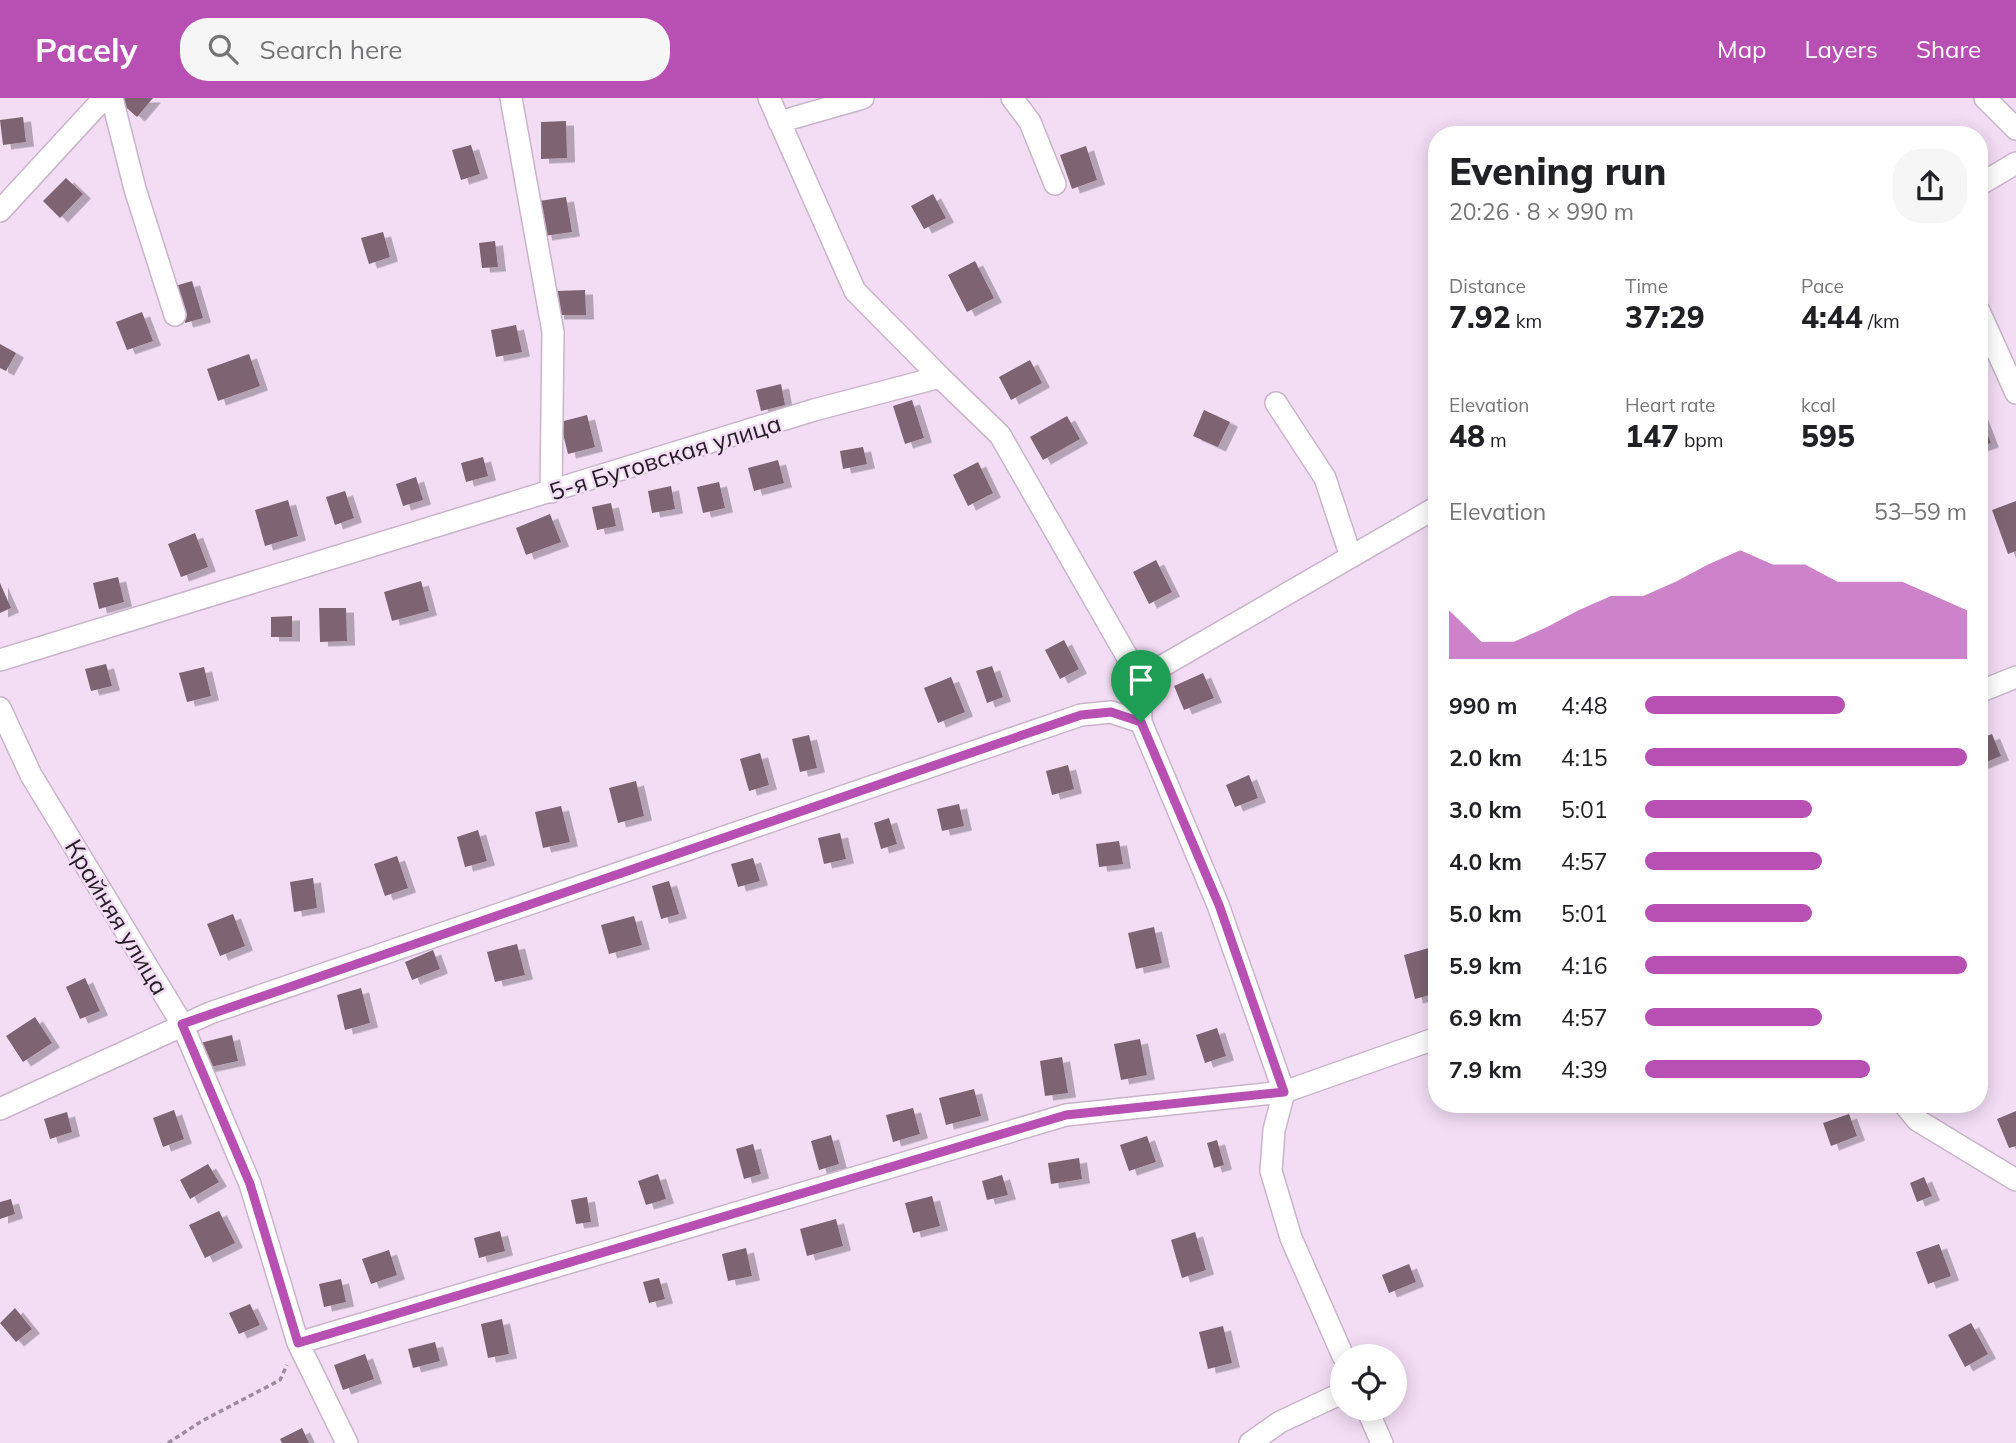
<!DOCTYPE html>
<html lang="en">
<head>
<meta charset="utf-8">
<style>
	:root { --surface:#fff; --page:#f6f6f6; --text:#202124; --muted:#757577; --accent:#b850b4 }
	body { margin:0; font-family:Mulish,sans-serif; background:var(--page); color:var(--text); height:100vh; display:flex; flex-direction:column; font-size:26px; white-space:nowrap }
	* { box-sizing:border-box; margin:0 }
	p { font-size:23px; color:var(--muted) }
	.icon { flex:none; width:38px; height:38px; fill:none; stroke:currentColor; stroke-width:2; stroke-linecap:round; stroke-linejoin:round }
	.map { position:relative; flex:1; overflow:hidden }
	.details { position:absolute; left:1428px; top:28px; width:560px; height:987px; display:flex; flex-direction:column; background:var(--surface); border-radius:28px; box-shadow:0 4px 18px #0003 }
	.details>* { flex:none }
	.controls { position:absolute; left:1330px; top:1246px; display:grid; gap:14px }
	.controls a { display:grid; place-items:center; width:77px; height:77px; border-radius:50%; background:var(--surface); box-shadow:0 4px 18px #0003; font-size:35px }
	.pin { position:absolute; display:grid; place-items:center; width:60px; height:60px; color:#fff; margin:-72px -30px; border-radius:50% 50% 50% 0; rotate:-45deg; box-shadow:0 0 7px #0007 }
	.pin .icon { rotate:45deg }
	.round { display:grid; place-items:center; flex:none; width:74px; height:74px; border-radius:28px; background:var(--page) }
	.overview { display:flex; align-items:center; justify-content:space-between; height:119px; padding:0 21px }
	h1 { font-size:38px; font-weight:800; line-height:52px }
	.figures { display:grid; grid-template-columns:repeat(3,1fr); gap:10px; height:119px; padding:7px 21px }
	.figures div { display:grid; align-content:center }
	.figures b { font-size:30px; font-weight:800 }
	.figures small { font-size:19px; font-weight:400 }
	.figures p { font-size:19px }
	.chart { height:196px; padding:14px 21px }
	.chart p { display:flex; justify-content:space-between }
	.chart svg { width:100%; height:126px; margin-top:7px; fill:var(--accent); opacity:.7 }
	ul { padding:0 21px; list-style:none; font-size:23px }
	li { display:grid; grid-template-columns:112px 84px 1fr; align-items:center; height:52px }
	li i { height:18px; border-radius:9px; background:var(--accent) }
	header { display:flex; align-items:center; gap:42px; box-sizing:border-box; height:98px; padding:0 35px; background:var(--accent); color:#fff }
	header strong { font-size:33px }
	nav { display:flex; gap:38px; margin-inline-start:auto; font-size:24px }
	.search { width:490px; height:63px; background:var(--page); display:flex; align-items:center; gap:18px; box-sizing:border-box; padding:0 24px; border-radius:28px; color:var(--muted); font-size:26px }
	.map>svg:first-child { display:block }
</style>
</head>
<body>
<header>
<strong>Pacely</strong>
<div class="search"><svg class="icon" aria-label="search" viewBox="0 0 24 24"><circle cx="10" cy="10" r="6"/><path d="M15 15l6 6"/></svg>Search here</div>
<nav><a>Map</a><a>Layers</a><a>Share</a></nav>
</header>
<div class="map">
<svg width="2016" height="1345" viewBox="0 0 2016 1345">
	<defs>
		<filter id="shadow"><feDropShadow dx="8" dy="4.5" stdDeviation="0" flood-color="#0004"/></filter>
	</defs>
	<rect width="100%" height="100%" fill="#f3ddf5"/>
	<path fill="#7e6472" filter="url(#shadow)" d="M123 0H153L137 19 120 4Z
		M23 19 26 44 3 47 0 22Z
		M566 23 567 60 541 61V24Z
		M471 47 480 76 461 82 452 52Z
		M1086 48 1097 82 1072 91 1060 57Z
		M66 80 83 96 60 120 43 103Z
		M933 96 946 120 924 131 911 108Z
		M566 99 572 134 544 138 539 103Z
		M383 134 390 159 369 166 361 140Z
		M495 143 498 169 482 170 479 145Z
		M975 163 994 200 967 214 948 177Z
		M192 183 203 220 185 225 175 188Z
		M585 192 586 217H556V193Z
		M142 214 153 243 127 252 116 224Z
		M516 227 522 254 496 259 491 232Z
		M0 246 16 255 6 273 0 270Z
		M249 256 260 288 218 303 207 271Z
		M1030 262 1042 285 1011 302 999 279Z
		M781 286 785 307 761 313 756 292Z
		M912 302 924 340 905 346 893 308Z
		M1204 312 1230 324 1218 349 1193 338Z
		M1979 314 1991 345 1979 349Z
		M587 317 595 349 568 356 560 324Z
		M1067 318 1080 341 1043 362 1030 339Z
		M863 349 867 366 843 371 840 353Z
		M483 359 488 378 466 384 461 365Z
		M778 362 784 385 754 393 748 370Z
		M978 364 993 395 968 408 953 377Z
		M416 379 423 402 403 408 396 386Z
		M719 384 725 410 703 415 697 389Z
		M671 388 675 411 652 415 648 393Z
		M345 393 354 420 335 427 326 399Z
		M288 402 298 438 265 448 255 412Z
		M2016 403V453L2008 456 1992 412Z
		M611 405 616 428 597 432 592 409Z
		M550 416 561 444 526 457 516 430Z
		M195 435 208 469 181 479 168 446Z
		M1156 462 1172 494 1149 506 1133 474Z
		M118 479 124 504 99 511 93 485Z
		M421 483 429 513 392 523 384 494Z
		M0 485 11 510 0 515Z
		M319 510H346L347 543 320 544Z
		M292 518V539H271V519Z
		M1064 542 1079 571 1060 581 1045 552Z
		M106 566 112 588 91 593 85 571Z
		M992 568 1003 599 987 605 976 573Z
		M204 569 211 598 187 604 179 575Z
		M1203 575 1214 600 1184 612 1174 588Z
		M951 579 965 614 938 625 924 590Z
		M1992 636 2001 658 1979 667V641Z
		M809 637 817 670 800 674 792 641Z
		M760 655 769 687 749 693 740 661Z
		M1068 667 1074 691 1052 697 1046 673Z
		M1249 677 1258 700 1235 709 1226 687Z
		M636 683 644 718 618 725 609 690Z
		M959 706 964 728 942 733 937 711Z
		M561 708 570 744 543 750 535 714Z
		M889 720 897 746 881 751 874 725Z
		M478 732 487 763 465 769 457 739Z
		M840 735 846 761 824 766 818 740Z
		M1119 743 1123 766 1099 769 1096 746Z
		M397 758 408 790 385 798 374 766Z
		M753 760 760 783 738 789 731 766Z
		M313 780 317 810 294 814 290 784Z
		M669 783 679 816 661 821 652 788Z
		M233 816 245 848 220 858 207 826Z
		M634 818 642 847 609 856 601 827Z
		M1154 829 1162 865 1136 871 1128 835Z
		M517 846 525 877 495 884 487 854Z
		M1436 848 1437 895 1415 901 1404 857Z
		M433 852 440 871 412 882 405 864Z
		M85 880 100 913 80 921 66 889Z
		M361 890 370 925 345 932 337 897Z
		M35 919 52 945 23 964 6 938Z
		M1217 930 1226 958 1205 965 1196 937Z
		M232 937 238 963 205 970 200 945Z
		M1140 941 1147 977 1121 982 1114 946Z
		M1062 959 1068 995 1045 998 1040 963Z
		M974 991 981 1018 946 1027 939 1000Z
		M913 1010 920 1036 893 1044 886 1017Z
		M174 1012 184 1041 163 1049 153 1020Z
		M2016 1013V1048L2009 1050 1997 1021Z
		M67 1014 72 1034 50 1041 44 1021Z
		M1849 1016 1857 1038 1831 1048 1823 1025Z
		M831 1037 839 1066 819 1072 811 1043Z
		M1147 1038 1156 1064 1129 1073 1120 1047Z
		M1217 1042 1224 1067 1214 1070 1207 1045Z
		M753 1046 761 1076 744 1081 736 1051Z
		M1079 1060 1082 1081 1051 1086 1048 1065Z
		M208 1066 219 1084 190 1101 180 1082Z
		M658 1076 666 1101 646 1107 638 1083Z
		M1002 1077 1008 1097 987 1102 982 1083Z
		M1924 1079 1932 1098 1917 1104 1910 1085Z
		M932 1098 940 1128 913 1135 905 1105Z
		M587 1099 591 1124 576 1126 571 1102Z
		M11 1101 15 1116 0 1121V1104Z
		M219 1113 235 1145 205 1160 189 1127Z
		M836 1121 843 1148 807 1158 800 1131Z
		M500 1133 505 1153 479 1160 474 1140Z
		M1195 1134 1206 1172 1182 1180 1171 1142Z
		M1939 1146 1951 1178 1928 1186 1916 1154Z
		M746 1150 752 1178 728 1183 722 1156Z
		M389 1152 397 1177 371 1186 362 1161Z
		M1409 1166 1416 1184 1389 1195 1382 1177Z
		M659 1180 665 1201 649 1205 643 1184Z
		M341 1181 346 1204 324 1209 319 1186Z
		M250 1206 260 1227 239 1236 229 1215Z
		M15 1210 32 1231 16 1244 0 1225Z
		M502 1221 509 1256 488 1260 481 1226Z
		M1971 1225 1988 1256 1965 1269 1948 1237Z
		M1223 1228 1232 1265 1208 1271 1199 1234Z
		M435 1244 440 1263 413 1270 408 1251Z
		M365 1256 374 1281 343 1292 334 1267Z
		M302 1330 309 1345H282L280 1341Z"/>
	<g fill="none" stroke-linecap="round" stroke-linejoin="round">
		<g stroke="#cab4cb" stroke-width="24">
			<path id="minor" d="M112 0 135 91 175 217
				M511 0 553 234 551 394
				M769 0 855 193 940 279
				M1012 0 1030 24 1055 86
				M1985 0 2016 31
				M779 24 863 0
				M1979 87 2016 65
				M0 113 104 0
				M1979 213 2016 295
				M1276 305 1325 380 1351 459
				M0 562 814 312 940 279 1000 337 1140 581 1141 624 1218 807 1284 994 1274 1032 1271 1073 1291 1140 1343 1258
				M1140 581 1437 409
				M1979 594 2016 579
				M0 610 31 677 182 926 250 1086 298 1245 347 1345
				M1904 1006 1917 1022 2016 1082
				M0 1011 210 915 1081 617 1111 614 1141 624
				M298 1245 1066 1017 1284 994 1437 940
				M1367 1311 1382 1345
				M1250 1345 1280 1324 1342 1295"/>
		</g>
		<path stroke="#9c8c9d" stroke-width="3.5" stroke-dasharray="5 3.5" stroke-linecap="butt" d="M168 1345 202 1323 280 1282 287 1267"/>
		<use href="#minor" stroke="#fff" stroke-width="21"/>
	</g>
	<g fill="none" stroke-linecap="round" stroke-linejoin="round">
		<g stroke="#fff" stroke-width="14">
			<path id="route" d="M1111 614 1141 624 1219 807 1284 994 1066 1017 298 1245 250 1086 182 926 1081 617Z"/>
		</g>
		<use href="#route" stroke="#b850b4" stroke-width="9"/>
	</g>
	<g text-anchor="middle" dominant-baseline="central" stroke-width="5" stroke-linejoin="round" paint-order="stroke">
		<g font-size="24" fill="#241c25" stroke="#f3ddf5">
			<text transform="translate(665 359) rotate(-17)">5-я Бутовская улица</text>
			<text transform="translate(117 819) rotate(59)">Крайняя улица</text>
		</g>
	</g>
</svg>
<div class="controls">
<a><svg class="icon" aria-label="locate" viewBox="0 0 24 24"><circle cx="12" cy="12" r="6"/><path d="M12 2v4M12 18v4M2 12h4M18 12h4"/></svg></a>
</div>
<div class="pin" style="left:1141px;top:624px;background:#1e9e55"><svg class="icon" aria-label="arrive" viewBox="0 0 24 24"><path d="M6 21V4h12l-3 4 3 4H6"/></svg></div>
<section class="details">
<div class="overview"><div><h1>Evening run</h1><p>20:26 · 8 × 990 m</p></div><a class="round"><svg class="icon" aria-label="share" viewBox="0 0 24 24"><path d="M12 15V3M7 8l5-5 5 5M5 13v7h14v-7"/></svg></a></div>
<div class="figures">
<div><p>Distance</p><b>7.92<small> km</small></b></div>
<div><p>Time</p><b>37:29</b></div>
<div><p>Pace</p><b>4:44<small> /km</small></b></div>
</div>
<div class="figures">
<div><p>Elevation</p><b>48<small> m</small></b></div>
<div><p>Heart rate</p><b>147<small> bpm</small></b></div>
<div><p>kcal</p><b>595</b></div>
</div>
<div class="chart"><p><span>Elevation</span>53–59 m</p>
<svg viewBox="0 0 160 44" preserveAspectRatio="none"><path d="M0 44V27L10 38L20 38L30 33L40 27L50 22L60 22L70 17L80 11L90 6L100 11L110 11L120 17L130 17L140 17L150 22L160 27V44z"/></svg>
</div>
<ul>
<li><b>990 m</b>4:48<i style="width:62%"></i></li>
<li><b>2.0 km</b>4:15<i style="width:100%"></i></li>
<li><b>3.0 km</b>5:01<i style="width:52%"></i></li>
<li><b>4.0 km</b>4:57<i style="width:55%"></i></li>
<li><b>5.0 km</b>5:01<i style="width:52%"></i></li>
<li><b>5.9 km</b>4:16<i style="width:100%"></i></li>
<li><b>6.9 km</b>4:57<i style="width:55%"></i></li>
<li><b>7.9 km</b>4:39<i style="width:70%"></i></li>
</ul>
</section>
</div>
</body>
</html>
